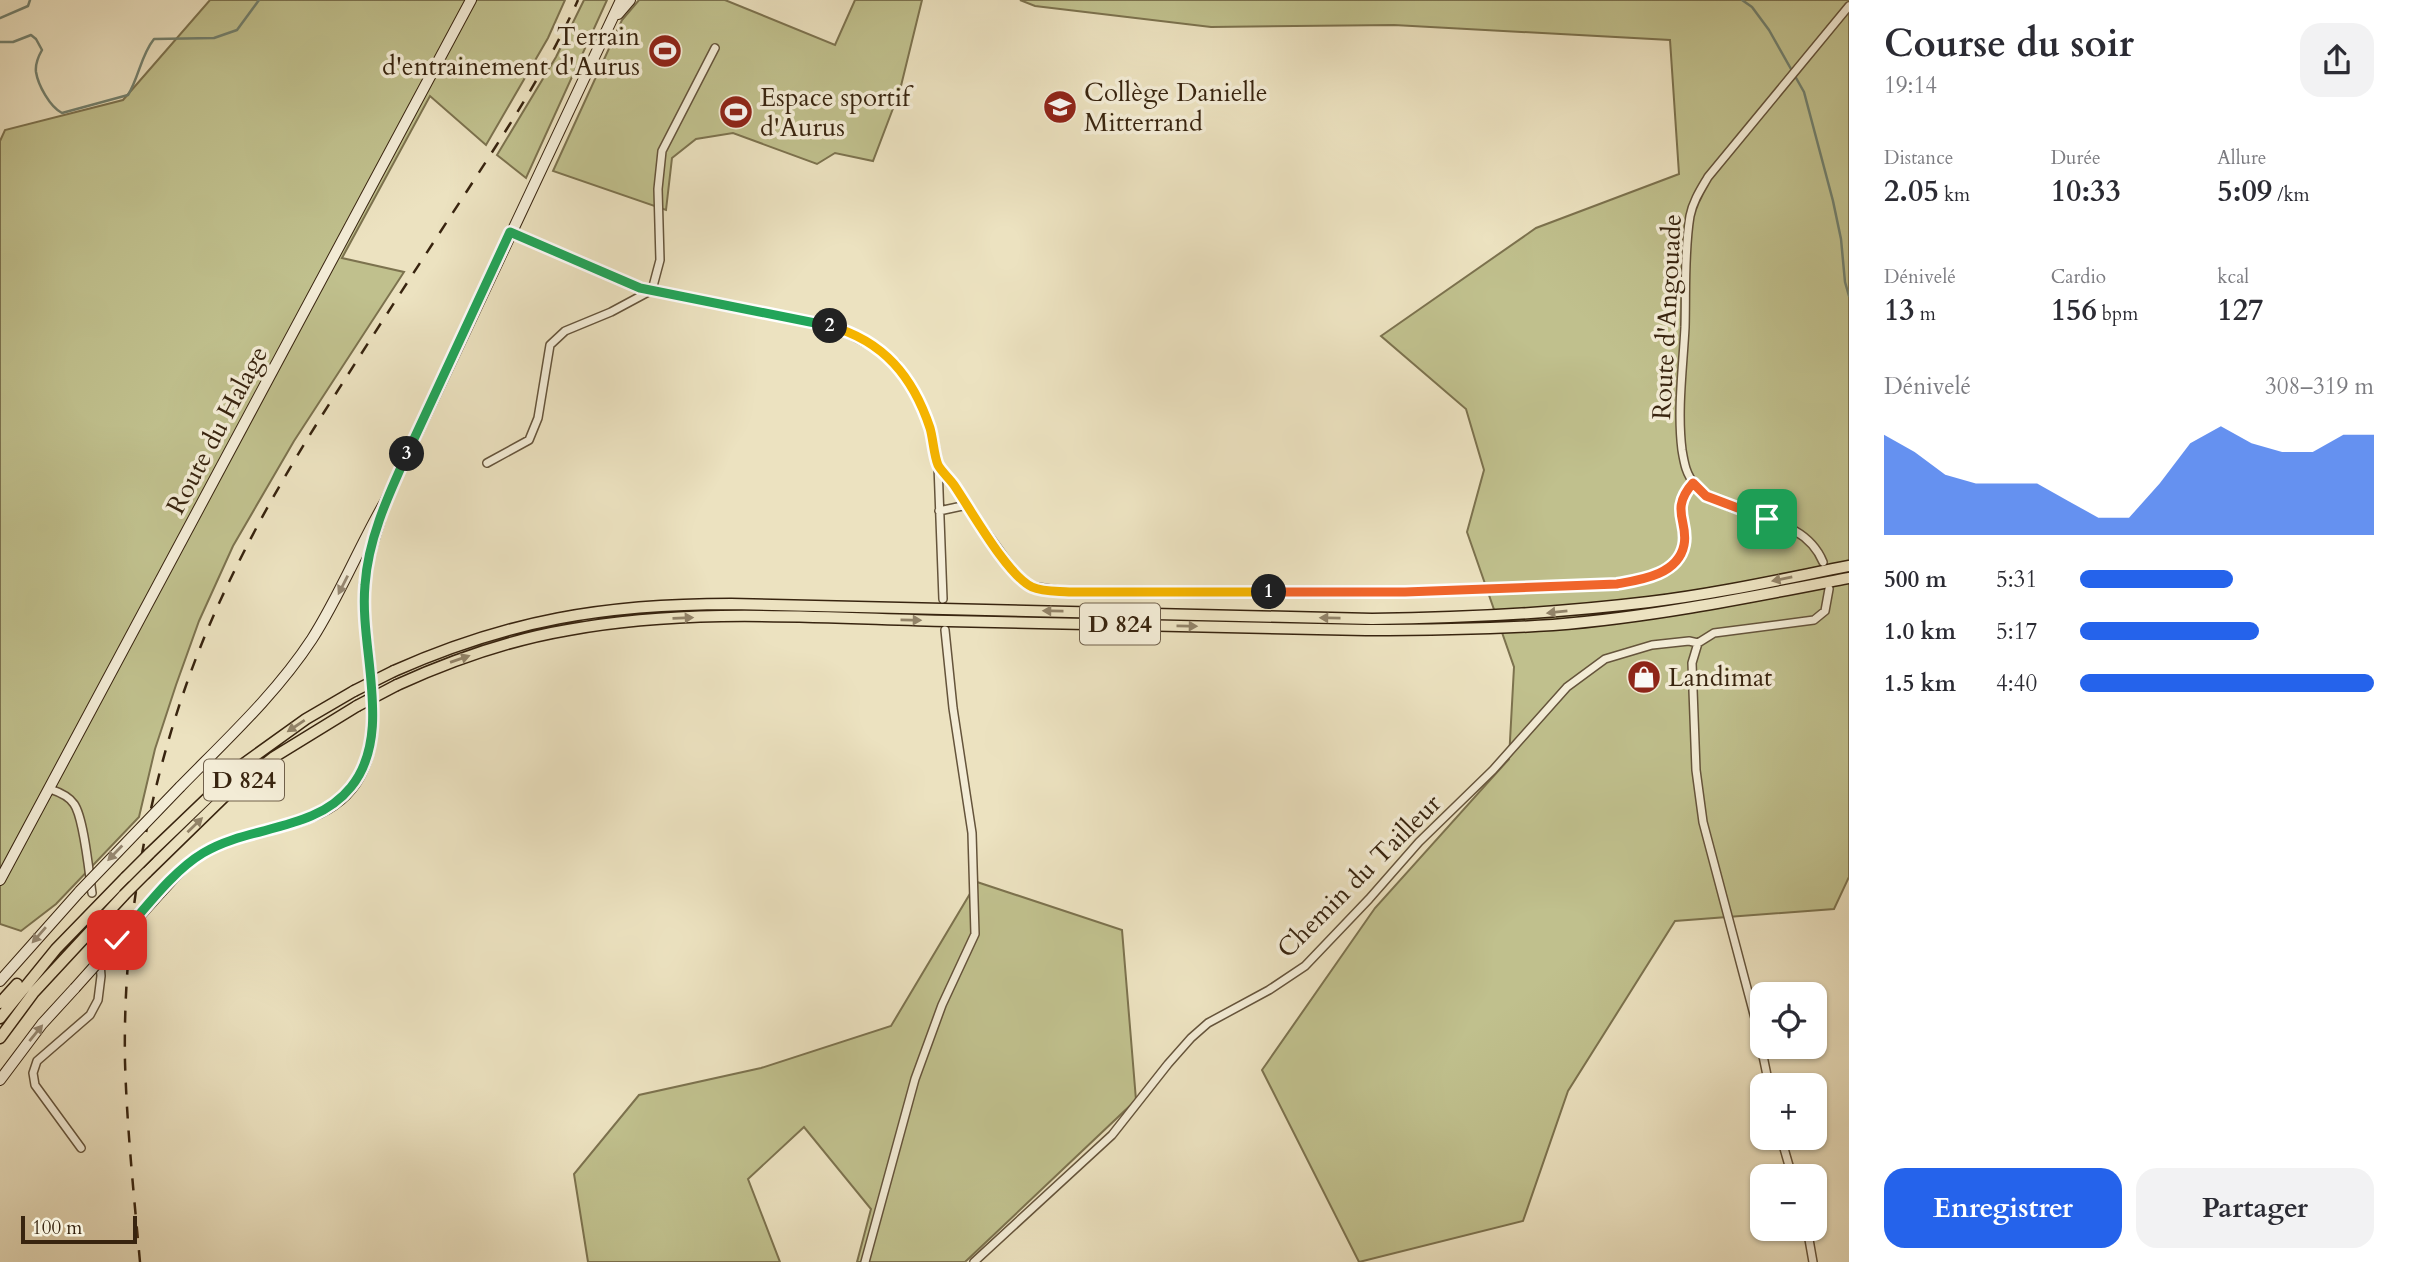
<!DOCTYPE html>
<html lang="fr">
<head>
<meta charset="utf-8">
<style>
	:root { --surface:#fff; --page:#f2f2f3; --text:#2b2b33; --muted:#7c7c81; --accent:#2563eb }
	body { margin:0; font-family:Cardo,serif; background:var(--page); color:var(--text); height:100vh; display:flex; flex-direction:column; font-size:26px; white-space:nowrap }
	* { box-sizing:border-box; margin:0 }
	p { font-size:23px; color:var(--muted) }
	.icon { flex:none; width:38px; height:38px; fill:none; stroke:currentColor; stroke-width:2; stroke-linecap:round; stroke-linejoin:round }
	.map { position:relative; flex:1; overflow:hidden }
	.drawer { display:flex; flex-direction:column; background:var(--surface); width:560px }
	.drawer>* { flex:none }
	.controls { position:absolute; left:1750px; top:982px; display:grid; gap:14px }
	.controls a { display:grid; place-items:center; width:77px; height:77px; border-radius:14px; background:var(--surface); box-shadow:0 2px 5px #0004; font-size:35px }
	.scale { position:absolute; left:21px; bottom:18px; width:116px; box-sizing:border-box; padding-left:7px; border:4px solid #38240f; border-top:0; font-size:19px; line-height:24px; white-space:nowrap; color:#38240f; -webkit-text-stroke:5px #f3ecd6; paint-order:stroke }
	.pin { position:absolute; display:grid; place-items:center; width:60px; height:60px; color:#fff; margin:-30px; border-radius:14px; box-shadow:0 4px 10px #0006 }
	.km { position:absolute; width:35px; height:35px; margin:-18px; border-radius:50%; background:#222; color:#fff; font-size:19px; line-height:35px; text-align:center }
	.round { display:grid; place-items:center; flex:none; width:74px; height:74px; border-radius:21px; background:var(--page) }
	.headline { display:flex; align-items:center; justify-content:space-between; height:119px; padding:0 35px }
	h1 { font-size:38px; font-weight:600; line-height:52px }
	.stats { display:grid; grid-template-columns:repeat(3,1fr); gap:10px; height:119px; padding:7px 35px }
	.stats div { display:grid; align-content:center }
	.stats b { font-size:30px; font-weight:600 }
	.stats small { font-size:19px; font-weight:400 }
	.stats p { font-size:19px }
	.chart { height:196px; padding:14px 35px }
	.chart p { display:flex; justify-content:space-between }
	.chart svg { width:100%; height:126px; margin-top:7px; fill:var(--accent); opacity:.7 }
	.cta { display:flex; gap:14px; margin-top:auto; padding:14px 35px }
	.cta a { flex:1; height:80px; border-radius:21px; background:var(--accent); color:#fff; font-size:28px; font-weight:600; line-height:80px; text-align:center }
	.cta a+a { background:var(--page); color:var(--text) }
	ul { padding:0 35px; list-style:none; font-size:23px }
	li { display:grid; grid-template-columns:112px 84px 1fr; align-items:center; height:52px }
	li i { height:18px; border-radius:9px; background:var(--accent) }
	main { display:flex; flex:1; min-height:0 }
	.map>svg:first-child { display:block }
</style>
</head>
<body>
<main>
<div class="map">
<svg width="1849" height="1262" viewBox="0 0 1849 1262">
	<rect width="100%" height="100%" fill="#ece2c0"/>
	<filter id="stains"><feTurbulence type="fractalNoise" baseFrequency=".00286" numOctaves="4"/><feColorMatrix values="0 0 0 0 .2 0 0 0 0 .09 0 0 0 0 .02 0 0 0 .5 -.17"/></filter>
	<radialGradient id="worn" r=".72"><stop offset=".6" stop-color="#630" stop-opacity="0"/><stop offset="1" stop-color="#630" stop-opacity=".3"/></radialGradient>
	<path fill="#c0c08d" stroke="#7c724e" stroke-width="2" d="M210 0H565L548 38 486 145 430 96 342 258 404 272 294 441 233 546 199 621 176 685 155 749 139 817 56 904 21 931 0 924V141L5 130 123 100Z
		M584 0H607L526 178 497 155 556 57Z
		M639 0H725L835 45 855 0H922L900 90 873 161 835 153 817 164 733 133 696 139 672 158 666 210 553 171 622 20Z
		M1020 0H1849V877L1834 909 1675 921 1568 1091 1523 1221 1359 1262 1262 1070 1375 908 1509 759 1514 667 1467 532 1484 470 1466 409 1381 336 1536 228 1679 174 1670 40 1394 25 1211 27 1035 6Z
		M977 882 1122 930 1136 1100 965 1262H857L871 1209 804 1127 748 1179 780 1262H588L574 1174 639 1095 761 1068 891 1026Z"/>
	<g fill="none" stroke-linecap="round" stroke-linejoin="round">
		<path stroke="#72806e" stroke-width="2.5" d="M1742 0 1752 7 1769 30 1804 92 1833 201 1841 239 1845 282 1849 296
			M0 18 28 6 30 0
			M0 42H13L31 35 36 39 42 50C38 57 35 64 36 72 38 85 50 107 62 113L128 95C139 77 141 55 154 39L214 38 237 30 259 0"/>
		<g stroke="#65543b" stroke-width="10">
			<path id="minor" d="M510 232 640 288 833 326 872 346 896 363 915 391 934 441 938 465 943 599
				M487 463 529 440 538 418 550 345 565 331 611 312 652 290 660 260 658 189 662 151 715 48
				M938 465 1017 575 1031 586 1069 592H1405L1617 584C1640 580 1679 575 1684 545 1689 522 1668 509 1693 483
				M939 511 967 505
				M1823 562C1801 509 1728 523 1695 484 1686 475 1684 462 1682 450 1677 410 1683 367 1685 327 1686 291 1684 252 1690 216 1693 201 1701 189 1708 177L1849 6
				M1698 643 1692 663 1696 770 1703 822 1756 1022 1769 1085
				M1698 643 1714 633 1814 620 1825 611 1829 589
				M50 789C59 792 69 796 74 804 84 818 89 873 92 893
				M1781 1138 1792 1176
				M81 1148 35 1085 33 1073 37 1061 90 1015 98 1000 101 976 98 936
				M1807 1228 1813 1262
				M865 1262 915 1079 942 1005 975 934 972 833 953 708 945 630
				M974 1262 1112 1135 1168 1064 1191 1038 1208 1023 1269 990 1305 966 1369 899 1419 842 1493 770 1567 687 1605 659 1652 645 1689 641 1698 643"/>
		</g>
		<g stroke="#38240f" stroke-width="12">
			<path id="secondary" d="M618 14 630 0
				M180 787C226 740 276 694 312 639 340 595 359 547 385 502L621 0
				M0 880 471 0
				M160 893C173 879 186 863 202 853 241 830 289 831 327 809 400 768 364 664 364 597 364 570 372 545 380 520
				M0 981 80 891
				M0 1080 42 1024 75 988"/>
		</g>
		<g stroke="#38240f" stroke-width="13">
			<path id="trunk" d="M394 671C509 620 605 604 731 604L1372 619C1465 618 1557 613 1649 602 1716 594 1783 579 1849 566
				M397 685C452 660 509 640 568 630 692 607 822 618 948 621 1087 624 1227 627 1366 630 1428 630 1491 629 1553 625 1653 617 1751 597 1849 578
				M149 854 242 765 306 719 354 691
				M146 873 229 792 274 757 357 706
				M0 1003 17 984
				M0 1018 56 949 126 877
				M0 1038 34 992 124 895"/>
		</g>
		<use href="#minor" stroke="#f3ecd6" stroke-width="7"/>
		<use href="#secondary" stroke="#f3ecd6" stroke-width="10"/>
		<use href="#trunk" stroke="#ece2c0" stroke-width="10"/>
		<path stroke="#38240f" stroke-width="2.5" stroke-dasharray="12 12" stroke-linecap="butt" d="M140 1262C134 1196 127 1129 125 1062 122 908 156 739 221 599 250 536 284 476 321 417 369 341 418 266 467 191 507 129 548 67 578 0"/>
		<g stroke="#38240f" stroke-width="12" stroke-linecap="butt">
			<path id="secondary-bridge" d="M80 891 180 787
				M75 988 160 893"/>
		</g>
		<g stroke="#38240f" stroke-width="13" stroke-linecap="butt">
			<path id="trunk-bridge" d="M354 691 394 671
				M357 706 397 685
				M126 877 149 854
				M124 895 146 873"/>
		</g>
		<use href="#secondary-bridge" stroke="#f3ecd6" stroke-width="10"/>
		<use href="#trunk-bridge" stroke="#ece2c0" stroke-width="10"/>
	</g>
	<defs><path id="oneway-solid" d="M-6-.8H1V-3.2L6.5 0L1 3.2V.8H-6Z" transform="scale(1.75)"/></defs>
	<g fill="#928368">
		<use href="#oneway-solid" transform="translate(1782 579) rotate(169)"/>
		<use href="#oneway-solid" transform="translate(1053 611) rotate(-179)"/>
		<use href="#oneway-solid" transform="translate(1557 612) rotate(174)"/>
		<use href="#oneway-solid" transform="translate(683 618) rotate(-2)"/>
		<use href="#oneway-solid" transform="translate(1330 618) rotate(-179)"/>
		<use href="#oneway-solid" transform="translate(911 620) rotate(1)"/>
		<use href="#oneway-solid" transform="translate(1187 626) rotate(1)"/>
		<use href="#oneway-solid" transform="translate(460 659) rotate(-19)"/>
		<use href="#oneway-solid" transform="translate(296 726) rotate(146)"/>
		<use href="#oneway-solid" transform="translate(195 825) rotate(-44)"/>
	</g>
	<g fill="#968872">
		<use href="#oneway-solid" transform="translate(343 585) rotate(117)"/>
		<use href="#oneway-solid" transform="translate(115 853) rotate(134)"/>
		<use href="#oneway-solid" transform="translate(39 935) rotate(131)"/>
		<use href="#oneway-solid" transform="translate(36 1033) rotate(-51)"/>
	</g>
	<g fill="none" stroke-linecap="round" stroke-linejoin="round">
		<g stroke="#fff" stroke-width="14">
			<path id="split-1" d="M1269 592H1405L1617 584C1640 580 1678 575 1684 545 1689 522 1669 510 1693 483L1706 496 1767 519"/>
		</g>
		<g stroke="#fff" stroke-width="14">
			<path id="split-2" d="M830 326C884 341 913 377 930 428 933 438 934 456 938 465 941 471 950 479 954 485 971 510 1007 575 1032 587 1043 592 1057 591 1069 592H1269"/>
		</g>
		<g stroke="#fff" stroke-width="14">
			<path id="split-3" d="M407 454 510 232 640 288 830 326"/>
		</g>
		<g stroke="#fff" stroke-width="14">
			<path id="split-4" d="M117 940C142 913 171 872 203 853 249 825 315 832 351 787 394 734 359 649 365 585 368 539 388 496 407 454"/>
		</g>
		<use href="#split-1" stroke="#f0652b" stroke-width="9"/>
		<use href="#split-2" stroke="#f5b400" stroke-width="9"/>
		<use href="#split-3" stroke="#22a559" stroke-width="9"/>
		<use href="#split-4" stroke="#22a559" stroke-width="9"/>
	</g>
	<defs>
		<g id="stadium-disc" transform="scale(1.75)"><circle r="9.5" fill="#8f2418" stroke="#f3ecd6"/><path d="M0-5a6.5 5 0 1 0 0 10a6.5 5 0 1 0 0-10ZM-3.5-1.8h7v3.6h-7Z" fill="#fff"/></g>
		<g id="school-disc" transform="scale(1.75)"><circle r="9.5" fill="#8f2418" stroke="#f3ecd6"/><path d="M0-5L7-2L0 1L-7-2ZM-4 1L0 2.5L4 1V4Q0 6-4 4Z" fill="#fff"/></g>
		<g id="shop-disc" transform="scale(1.75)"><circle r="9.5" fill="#8f2418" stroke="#f3ecd6"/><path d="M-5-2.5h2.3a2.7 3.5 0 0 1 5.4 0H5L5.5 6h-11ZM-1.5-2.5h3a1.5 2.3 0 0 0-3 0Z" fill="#fff"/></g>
	</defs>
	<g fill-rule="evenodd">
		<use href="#stadium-disc" x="665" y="51"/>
		<use href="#school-disc" x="1060" y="107"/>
		<use href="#stadium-disc" x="736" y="112"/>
		<use href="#shop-disc" x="1644" y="677"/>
	</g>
	<g text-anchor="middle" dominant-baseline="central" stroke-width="7" stroke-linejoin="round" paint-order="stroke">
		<g fill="#f3ecd6" stroke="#70604b" stroke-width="2">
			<rect x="1080" y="603.5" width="80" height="41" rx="5"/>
			<rect x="204" y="759.5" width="80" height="41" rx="5"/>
		</g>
		<g font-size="24" font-weight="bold" fill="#38240f">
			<text x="1120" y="624">D 824</text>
			<text x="244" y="780">D 824</text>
		</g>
		<g font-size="26" fill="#38240f" stroke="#f3ecd6" text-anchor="start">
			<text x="640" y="36" text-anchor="end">Terrain<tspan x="640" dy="30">d'entrainement d'Aurus</tspan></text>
			<text x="1084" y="92">Collège Danielle<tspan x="1084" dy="30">Mitterrand</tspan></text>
			<text x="760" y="97">Espace sportif<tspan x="760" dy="30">d'Aurus</tspan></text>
			<text x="1668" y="677">Landimat</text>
		</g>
		<g font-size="26" fill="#38240f" stroke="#f3ecd6">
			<text transform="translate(1667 317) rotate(-87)">Route d'Angouade</text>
			<text transform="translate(217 430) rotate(-62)">Route du Halage</text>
			<text transform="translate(1359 876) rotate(-45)">Chemin du Tailleur</text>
		</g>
	</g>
	<rect width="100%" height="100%" filter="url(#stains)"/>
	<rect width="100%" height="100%" fill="url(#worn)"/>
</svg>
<div class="controls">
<a><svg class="icon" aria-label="locate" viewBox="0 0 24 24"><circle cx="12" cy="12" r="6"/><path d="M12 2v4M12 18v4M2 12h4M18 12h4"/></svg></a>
<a>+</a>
<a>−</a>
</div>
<div class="scale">100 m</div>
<div class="pin" style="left:1767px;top:519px;background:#1e9e55"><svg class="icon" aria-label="arrive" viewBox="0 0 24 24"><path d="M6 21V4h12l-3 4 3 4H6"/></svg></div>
<div class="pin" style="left:117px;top:940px;background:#d93025"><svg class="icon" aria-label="check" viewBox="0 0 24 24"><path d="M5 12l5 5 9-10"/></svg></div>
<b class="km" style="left:1269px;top:592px">1</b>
<b class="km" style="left:830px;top:326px">2</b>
<b class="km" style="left:407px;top:454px">3</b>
</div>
<section class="drawer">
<div class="headline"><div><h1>Course du soir</h1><p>19:14</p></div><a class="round"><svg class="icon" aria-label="share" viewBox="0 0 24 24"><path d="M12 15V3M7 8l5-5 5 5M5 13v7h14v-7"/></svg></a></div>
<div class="stats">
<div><p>Distance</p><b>2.05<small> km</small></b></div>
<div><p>Durée</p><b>10:33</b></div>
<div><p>Allure</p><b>5:09<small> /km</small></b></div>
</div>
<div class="stats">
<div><p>Dénivelé</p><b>13<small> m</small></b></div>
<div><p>Cardio</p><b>156<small> bpm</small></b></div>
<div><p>kcal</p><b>127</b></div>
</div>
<div class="chart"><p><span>Dénivelé</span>308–319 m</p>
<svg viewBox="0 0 160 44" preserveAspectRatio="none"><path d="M0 44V9L10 15L20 23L30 26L40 26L50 26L60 32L70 38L80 38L90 26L100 12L110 6L120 12L130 15L140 15L150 9L160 9V44z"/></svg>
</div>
<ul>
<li><b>500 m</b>5:31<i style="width:52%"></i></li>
<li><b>1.0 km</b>5:17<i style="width:61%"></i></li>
<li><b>1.5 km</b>4:40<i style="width:100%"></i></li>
</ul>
<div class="cta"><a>Enregistrer</a><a>Partager</a></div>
</section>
</main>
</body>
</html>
